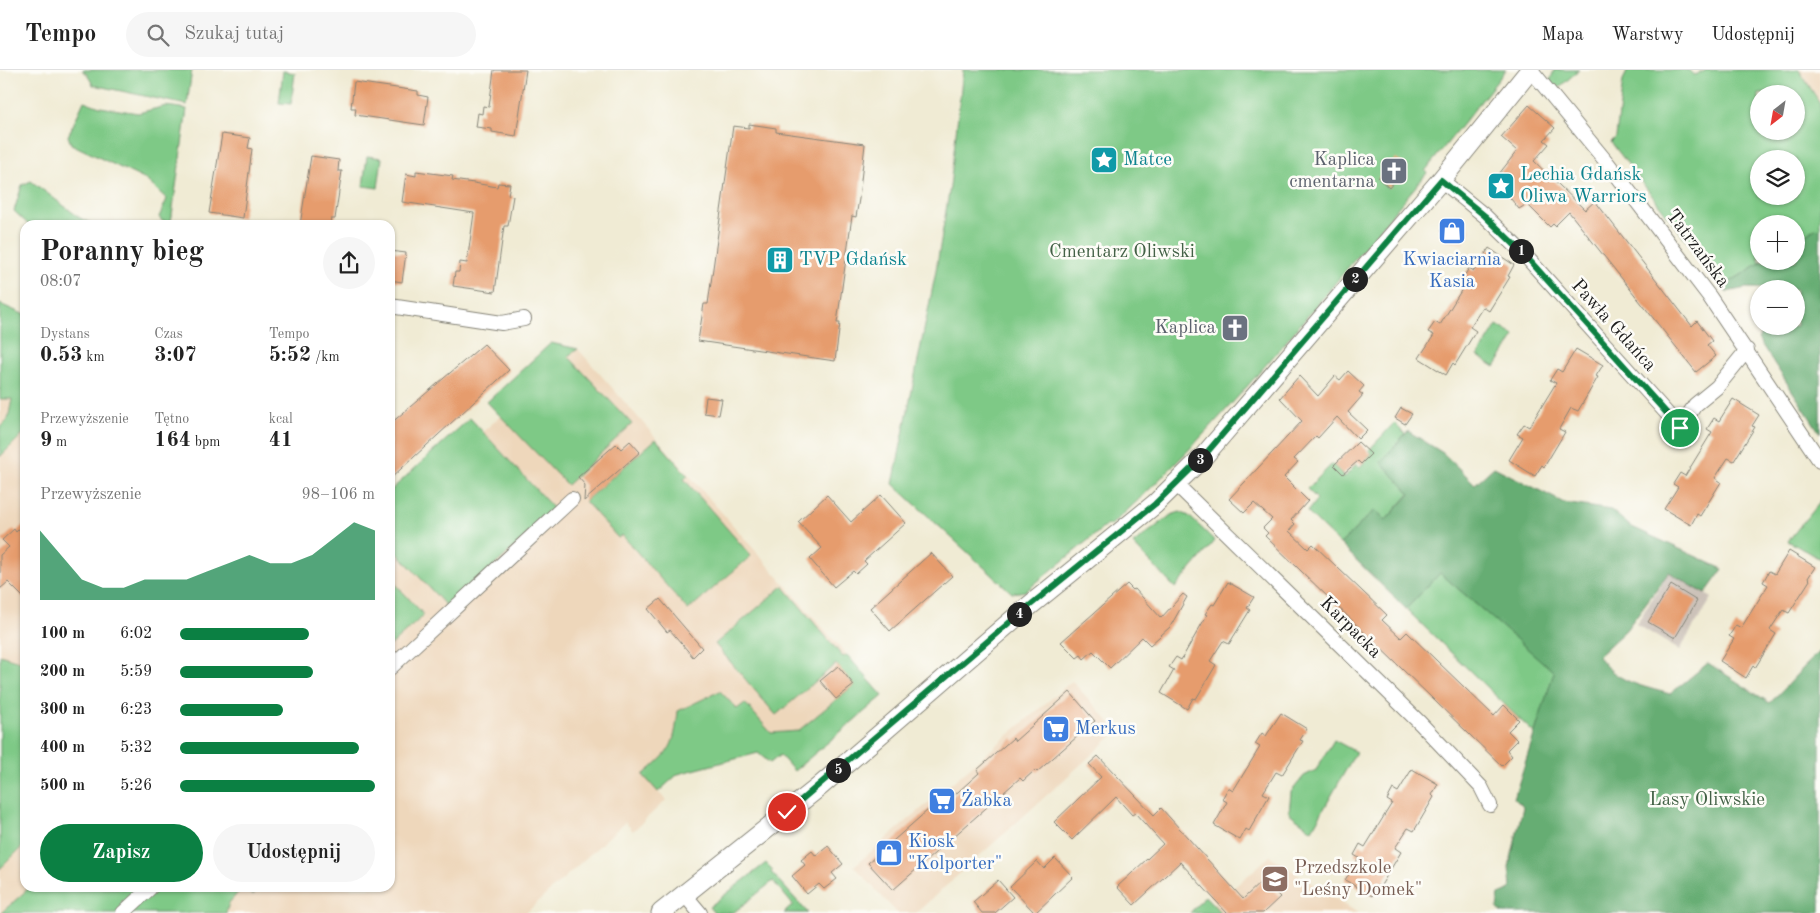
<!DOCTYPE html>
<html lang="pl">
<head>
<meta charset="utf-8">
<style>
	:root { --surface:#fff; --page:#f6f6f6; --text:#222; --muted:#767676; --line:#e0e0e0; --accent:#0b8043 }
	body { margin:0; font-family:"Old Standard TT",serif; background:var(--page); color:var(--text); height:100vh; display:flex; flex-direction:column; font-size:19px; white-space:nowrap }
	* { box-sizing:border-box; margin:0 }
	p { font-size:16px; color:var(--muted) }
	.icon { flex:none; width:28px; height:28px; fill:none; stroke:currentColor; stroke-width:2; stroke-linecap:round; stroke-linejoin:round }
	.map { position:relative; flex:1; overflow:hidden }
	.details { position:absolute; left:20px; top:150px; width:375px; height:672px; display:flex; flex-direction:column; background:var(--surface); border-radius:15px; box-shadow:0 1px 4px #0004 }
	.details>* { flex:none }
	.needle { width:32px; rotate:211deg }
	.buttons { position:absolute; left:1750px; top:15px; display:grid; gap:10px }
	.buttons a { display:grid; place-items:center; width:55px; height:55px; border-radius:50%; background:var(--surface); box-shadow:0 1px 4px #0004; font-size:25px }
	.pin { position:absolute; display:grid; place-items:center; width:42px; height:42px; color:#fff; margin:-21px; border:2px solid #fff; border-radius:50%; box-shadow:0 1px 5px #0007 }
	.km { position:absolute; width:25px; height:25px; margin:-12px; border-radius:50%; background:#222; color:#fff; font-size:14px; line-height:25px; text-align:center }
	.round { display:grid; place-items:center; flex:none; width:52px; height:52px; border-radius:26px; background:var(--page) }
	.head { display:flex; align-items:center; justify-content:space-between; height:85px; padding:0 20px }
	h1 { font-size:28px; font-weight:700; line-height:38px }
	.metrics { display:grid; grid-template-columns:repeat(3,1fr); gap:8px; height:85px; padding:5px 20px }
	.metrics div { display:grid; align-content:center }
	.metrics b { font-size:21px; font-weight:700 }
	.metrics small { font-size:14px; font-weight:400 }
	.metrics p { font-size:14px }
	.chart { height:140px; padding:10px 20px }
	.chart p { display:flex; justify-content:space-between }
	.chart svg { width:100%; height:90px; margin-top:5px; fill:var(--accent); opacity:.7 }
	.primary-button { display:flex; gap:10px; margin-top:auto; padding:10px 20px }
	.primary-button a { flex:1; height:58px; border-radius:30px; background:var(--accent); color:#fff; font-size:20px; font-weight:700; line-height:58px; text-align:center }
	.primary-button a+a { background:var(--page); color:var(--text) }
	ul { padding:0 20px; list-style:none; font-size:16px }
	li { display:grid; grid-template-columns:80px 60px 1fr; align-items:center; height:38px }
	li i { height:12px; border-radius:6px; background:var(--accent) }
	header { display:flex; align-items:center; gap:30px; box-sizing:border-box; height:70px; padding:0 25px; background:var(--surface); border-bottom:1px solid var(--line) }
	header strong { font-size:24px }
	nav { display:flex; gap:28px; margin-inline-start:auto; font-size:18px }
	.search { width:350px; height:45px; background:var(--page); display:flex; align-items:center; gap:12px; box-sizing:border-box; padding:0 18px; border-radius:28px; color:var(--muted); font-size:19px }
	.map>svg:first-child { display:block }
</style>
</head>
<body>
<header>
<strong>Tempo</strong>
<div class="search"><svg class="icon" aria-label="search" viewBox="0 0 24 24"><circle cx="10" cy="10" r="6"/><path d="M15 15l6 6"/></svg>Szukaj tutaj</div>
<nav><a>Mapa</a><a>Warstwy</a><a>Udostępnij</a></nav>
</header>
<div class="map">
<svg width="1820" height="843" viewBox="0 0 1820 843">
	<rect width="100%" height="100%" fill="#fdfcf7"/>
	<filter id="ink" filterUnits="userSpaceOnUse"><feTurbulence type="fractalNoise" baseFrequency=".02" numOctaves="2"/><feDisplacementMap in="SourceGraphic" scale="10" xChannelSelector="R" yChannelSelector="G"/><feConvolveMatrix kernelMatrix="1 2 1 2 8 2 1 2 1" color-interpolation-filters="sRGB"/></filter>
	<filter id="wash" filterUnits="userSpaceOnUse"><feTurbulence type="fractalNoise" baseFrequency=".0096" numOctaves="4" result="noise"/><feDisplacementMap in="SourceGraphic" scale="20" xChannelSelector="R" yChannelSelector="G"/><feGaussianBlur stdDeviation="1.12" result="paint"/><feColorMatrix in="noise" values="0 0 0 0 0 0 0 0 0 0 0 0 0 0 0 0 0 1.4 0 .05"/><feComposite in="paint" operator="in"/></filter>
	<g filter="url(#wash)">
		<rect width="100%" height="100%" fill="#f0ebd4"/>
		<path fill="#eed7bb" d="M1799 0H1820V33Z
			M1457 142 1466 150 1471 160 1463 174 1449 172 1439 164Z
			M0 234 25 245V818H390V475L448 538 555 439 483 362 568 285 578 279 883 626 794 701 780 685 770 693 758 683 678 704 658 722 666 730 633 761 625 752 526 843H0Z
			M1072 611 1118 661 916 843H897L854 796Z
			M1270 786 1322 820 1358 843H1221L1214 835Z"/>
		<path fill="#ccc2b9" d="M1669 502 1712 528 1679 580 1636 554Z"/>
		<path fill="#7ec986" stroke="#4d7251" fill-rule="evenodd" d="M82 0H192L187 35 93 15 87 4Z
			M963 0H1506L1425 101 1427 103C1325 223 1227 352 1110 456L1108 454 1026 521 1012 523 893 414 935 206 950 117Z
			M1554 0H1579L1555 21 1550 11Z
			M1628 0H1688L1695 5 1707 0H1799L1820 33V159H1815L1796 170V154H1759V191H1763L1722 217 1611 72 1616 67 1623 10ZM1759 24H1796V61H1759ZM1759 89H1796V126H1759Z
			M283 1 295 3 291 34 279 33Z
			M84 31 100 37 138 43 166 36 187 39 171 152 162 151 159 147 167 129 146 110 71 74 68 66Z
			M367 86 382 88 378 118 363 116Z
			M31 111 80 148 94 155H29L14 141 22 115Z
			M0 234 25 245V362L0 387V357L8 349 12 329H0Z
			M1497 255 1515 266 1495 297 1478 286Z
			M551 273 578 279 568 286 632 354 567 415 487 332Z
			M470 348 555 440 448 538 390 475V421Z
			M1394 353 1405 364 1381 392 1410 423 1386 450 1375 440 1340 474 1307 442 1317 429 1307 419 1332 394 1345 407 1356 394 1360 397 1372 383 1369 380Z
			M656 369 688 406 684 409 751 486 688 540 622 465 618 468 585 431Z
			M1820 431V489L1788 471Z
			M1180 442 1189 446 1215 471 1175 518 1133 474 1171 445Z
			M1440 503 1555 602 1535 664 1406 539Z
			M390 508 424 545 390 576Z
			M783 516 843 587 847 585 883 626 794 701 780 685 770 693 758 683 678 704 658 722 643 705C671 681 674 678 678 641L720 621 737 639 745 633 771 663 798 661 854 615 836 594 776 645 715 574Z
			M0 585 25 593V774L0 799Z
			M1334 670 1356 682 1312 760 1289 743 1291 722 1304 706 1316 700Z
			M766 793 773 800 771 802 808 843H784L793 835 773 811 733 843H714L709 837Z
			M29 818H258L253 825 242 818 229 833 226 843H1Z
			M1205 826 1221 843H1190Z"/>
		<path fill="#66ad73" stroke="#416448" d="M1815 158 1820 159V363L1758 269 1765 256H1796V219L1746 218 1727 222 1722 217 1763 191H1796V170Z
			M1408 361 1443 383 1475 414 1494 397 1564 433 1611 440 1630 456 1723 499 1705 524 1669 502 1626 560 1598 586C1615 612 1642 616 1670 624L1708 593 1770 633 1820 580V843H1503L1497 839 1499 824 1511 819 1509 797 1523 737 1514 728 1554 602 1440 503 1406 539 1340 474 1375 440 1386 450 1410 424 1381 392Z"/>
		<g id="blocks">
			<path fill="#e69c6d" d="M494 0H526L516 66 492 62V59L476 57 478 43 482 44 483 36 489 37Z
				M354 12 418 21V25L428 27 424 55 355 45 356 38H351Z
				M1529 35 1555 58 1544 70 1549 74 1534 91 1585 140 1595 131 1692 256 1697 251 1712 271 1707 275 1716 286 1696 302 1569 142 1555 156 1553 154 1550 157 1527 134 1519 139 1495 109 1517 81 1501 67Z
				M749 54 776 58V62L865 74 859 129 856 147 852 146 837 253H840L835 291 698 271 704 234H708L733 56 749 58Z
				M222 64 250 68 248 78 252 79 243 148 209 143Z
				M311 86 339 90 338 101H342L335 149H331L330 155H300Z
				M1396 88 1407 97 1389 118 1378 108Z
				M416 101 453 106 452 110 474 113 497 117 498 113 510 114 508 125 513 126 508 156H504L495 222 453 216 455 202H459L460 192 467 193 474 143 402 132 406 104 416 106Z
				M1450 151 1462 161 1454 171 1441 161Z
				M1489 178 1514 195 1508 206 1510 207 1489 241 1483 237 1470 257 1476 261 1455 295 1453 293 1446 305 1419 288 1434 265 1428 262 1435 252 1440 255 1467 211 1463 208 1469 198 1474 201Z
				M390 181 406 183 402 212 390 210Z
				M484 274 509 300 390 409V354Z
				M1576 279 1603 295 1596 306 1598 307 1578 341 1571 338 1559 359 1565 362 1544 397 1542 395 1535 406 1509 390 1523 367 1517 364 1524 354 1529 357 1556 313 1550 310 1557 299 1562 302Z
				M1348 301 1364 316 1359 322 1363 325 1348 342 1367 360 1358 369 1337 347 1318 368 1316 366 1294 389 1298 392 1284 407 1308 431 1291 450 1295 454 1289 461 1308 479 1313 474 1387 545 1382 550 1401 568 1407 562 1494 646 1504 635 1519 650 1508 661 1517 670 1507 680 1512 686 1502 696 1265 466 1268 463 1263 458 1272 449 1254 433 1244 443 1229 429 1302 351 1280 328 1299 306 1318 326 1335 306 1340 310Z
				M706 327 722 329 719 345 704 343Z
				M1733 329 1759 345 1752 356 1755 357 1734 391 1728 388 1715 408 1721 412 1700 446 1697 444 1691 455 1664 439 1678 417 1673 414 1680 403 1685 406 1712 362 1707 359 1714 348 1719 351Z
				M1401 338 1412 344 1405 354 1395 348Z
				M630 371 640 382 584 431 585 415 578 407 616 374 621 379Z
				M1358 372 1371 384 1361 394 1358 391 1343 404 1334 395Z
				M827 425 851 452 881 425 906 453 864 491 867 494 856 504 853 501 834 517 810 489 822 478 798 452Z
				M25 453V529L8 512 0 519V485L9 477 2 470 14 459 16 462Z
				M1789 481 1815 497 1808 508 1810 510 1789 543 1783 540 1770 560 1776 564 1755 598 1753 596 1746 608 1720 591 1734 569 1729 566 1736 555 1741 558 1768 515 1763 512 1769 501 1775 504Z
				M931 483 952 506 890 561 870 538Z
				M1228 512 1254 527 1247 538 1250 540 1229 574 1223 571 1210 591 1216 595 1196 629 1193 628 1187 639 1161 623 1174 600 1169 597 1176 587 1181 590 1207 545 1205 544 1212 534 1214 535Z
				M1127 514 1133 520 1135 519 1161 548 1183 524 1187 527 1170 557 1150 575 1142 567 1110 598 1093 581 1084 589 1081 585 1077 588 1061 572Z
				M1671 515 1697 531 1675 568 1648 552Z
				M660 529 702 578 693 587 670 560 667 562 648 539Z
				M838 596 854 615 836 629 820 611Z
				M1070 622 1095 651 1037 702 1035 700 1023 711 1020 708 893 820 868 793 945 725 949 730 979 703 977 700 1013 668 1015 671Z
				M1281 643 1307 659 1300 670 1303 671 1282 705 1276 702 1263 723 1269 726 1249 761 1246 759 1240 770 1214 755 1227 732 1222 729 1228 718 1233 721 1260 677 1255 674 1262 663 1266 666Z
				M1098 686 1154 745 1161 738 1243 829 1263 810 1280 827 1263 843H1227L1180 792 1134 835 1117 817 1163 774 1135 743 1132 745 1116 727 1072 770 1054 752 1101 707 1089 694Z
				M1412 699 1438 714 1432 725 1434 727 1414 761 1408 758 1395 778 1401 782 1380 817 1378 815 1372 826 1345 810 1359 788 1354 785 1360 774 1365 777 1392 733 1387 730 1393 719 1398 722Z
				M828 776 843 794 832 803 837 809 824 819 819 814 807 824 792 806 805 795 801 790 812 781 816 786Z
				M1055 788 1073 807 1035 843 1010 817 1037 791 1044 799Z
				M998 810 1013 827 995 843H982L973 832Z"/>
		</g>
	</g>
	<g filter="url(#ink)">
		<use href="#blocks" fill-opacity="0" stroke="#868478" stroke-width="1"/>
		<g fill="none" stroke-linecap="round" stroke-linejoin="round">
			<g stroke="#868478" stroke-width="16">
				<path id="street" d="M1531 0 1609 95 1709 226 1820 391
					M1441 110 1485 146 1522 182 1680 358 1695 335 1717 317 1747 280
					M390 236 502 253 524 249
					M1176 414 1420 653 1481 717 1490 735
					M390 598 572 429
					M684 824 700 843
					M123 843 150 818"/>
			</g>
			<g stroke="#868478" stroke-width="21">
				<path id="secondary" d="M661 843 819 717 1023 541 1155 434 1203 387 1441 110 1530 0"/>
			</g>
			<use href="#street" stroke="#fff" stroke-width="14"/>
			<use href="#secondary" stroke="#fff" stroke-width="19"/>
		</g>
	</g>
	<g fill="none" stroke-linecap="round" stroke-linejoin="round" filter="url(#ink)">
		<g stroke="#fff" stroke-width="10">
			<path id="route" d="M787 742 1023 541 1155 434 1203 387 1441 110 1485 146 1522 182 1680 358"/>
		</g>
		<use href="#route" stroke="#0b8043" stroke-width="6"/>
	</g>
	<defs>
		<g id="sight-square" transform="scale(1.4375)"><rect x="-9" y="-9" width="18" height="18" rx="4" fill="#0f9aa8" stroke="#fdfcf7"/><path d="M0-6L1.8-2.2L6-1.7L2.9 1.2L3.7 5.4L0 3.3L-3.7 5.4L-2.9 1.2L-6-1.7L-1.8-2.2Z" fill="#fff"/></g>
		<g id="church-square" transform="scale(1.4375)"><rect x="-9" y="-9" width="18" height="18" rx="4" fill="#6b7280" stroke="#fdfcf7"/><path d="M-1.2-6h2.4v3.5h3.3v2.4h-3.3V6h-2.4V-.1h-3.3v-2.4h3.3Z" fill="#fff"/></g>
		<g id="shop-square" transform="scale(1.4375)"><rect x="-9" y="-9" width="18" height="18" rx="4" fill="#3f7fe0" stroke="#fdfcf7"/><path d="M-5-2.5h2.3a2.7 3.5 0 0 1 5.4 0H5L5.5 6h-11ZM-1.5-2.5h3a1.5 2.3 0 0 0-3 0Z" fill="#fff"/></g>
		<g id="building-square" transform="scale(1.4375)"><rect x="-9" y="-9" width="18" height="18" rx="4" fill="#0f9aa8" stroke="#fdfcf7"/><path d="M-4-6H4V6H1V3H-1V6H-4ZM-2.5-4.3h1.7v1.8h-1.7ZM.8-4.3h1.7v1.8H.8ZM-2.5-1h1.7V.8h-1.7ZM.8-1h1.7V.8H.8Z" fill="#fff"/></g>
		<g id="supermarket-square" transform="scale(1.4375)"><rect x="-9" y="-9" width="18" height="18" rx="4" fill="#3f7fe0" stroke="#fdfcf7"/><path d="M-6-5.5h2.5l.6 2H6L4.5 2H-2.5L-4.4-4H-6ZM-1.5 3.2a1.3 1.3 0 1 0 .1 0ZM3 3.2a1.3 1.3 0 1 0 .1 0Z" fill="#fff"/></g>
		<g id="school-square" transform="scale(1.4375)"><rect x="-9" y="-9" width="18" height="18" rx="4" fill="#8d6e63" stroke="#fdfcf7"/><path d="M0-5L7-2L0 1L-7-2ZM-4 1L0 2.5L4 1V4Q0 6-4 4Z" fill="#fff"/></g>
	</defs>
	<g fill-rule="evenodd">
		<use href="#sight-square" x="1104" y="90"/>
		<use href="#church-square" x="1394" y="101"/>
		<use href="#sight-square" x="1501" y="116"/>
		<use href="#shop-square" x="1452" y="161"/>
		<use href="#building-square" x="780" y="190"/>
		<use href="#church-square" x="1235" y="258"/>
		<use href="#supermarket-square" x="1056" y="659"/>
		<use href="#supermarket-square" x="942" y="731"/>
		<use href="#shop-square" x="889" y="783"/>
		<use href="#school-square" x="1275" y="809"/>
	</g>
	<g text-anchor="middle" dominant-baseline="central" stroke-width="5" stroke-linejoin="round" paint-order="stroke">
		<g font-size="19" fill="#0d838f" stroke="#fdfcf7" text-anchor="start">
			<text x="1123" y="90">Matce</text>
			<text x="1520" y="105">Lechia Gdańsk<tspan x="1520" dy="22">Oliwa Warriors</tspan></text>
			<text x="799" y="190">TVP Gdańsk</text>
		</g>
		<g font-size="19" fill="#5b616d" stroke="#fdfcf7" text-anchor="end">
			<text x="1375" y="90">Kaplica<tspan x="1375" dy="22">cmentarna</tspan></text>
			<text x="1216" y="258">Kaplica</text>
		</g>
		<g font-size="19" fill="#1c1c1c" stroke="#fdfcf7">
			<text transform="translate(1697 179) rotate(53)">Tatrzańska</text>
			<text transform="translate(1613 256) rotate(48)">Pawła Gdańca</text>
			<text transform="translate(1350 558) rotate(45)">Karpacka</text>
		</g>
		<g font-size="19" fill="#436146" stroke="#fdfcf7">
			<text x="1122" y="182">Cmentarz Oliwski</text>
			<text x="1707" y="730">Lasy Oliwskie</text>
		</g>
		<g font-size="19" fill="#366cbe" stroke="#fdfcf7" text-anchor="start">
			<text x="1452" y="190" text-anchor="middle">Kwiaciarnia<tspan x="1452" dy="22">Kasia</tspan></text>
			<text x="1075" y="659">Merkus</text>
			<text x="961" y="731">Żabka</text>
			<text x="908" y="772">Kiosk<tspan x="908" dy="22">"Kolporter"</tspan></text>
		</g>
		<g font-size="19" fill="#785e54" stroke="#fdfcf7" text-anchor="start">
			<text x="1294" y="798">Przedszkole<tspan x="1294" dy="22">"Leśny Domek"</tspan></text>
		</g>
	</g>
</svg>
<div class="buttons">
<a><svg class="needle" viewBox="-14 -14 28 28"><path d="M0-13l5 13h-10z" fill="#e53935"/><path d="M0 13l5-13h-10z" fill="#767676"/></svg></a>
<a><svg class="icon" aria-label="layers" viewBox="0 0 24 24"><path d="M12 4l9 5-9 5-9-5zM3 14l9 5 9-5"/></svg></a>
<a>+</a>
<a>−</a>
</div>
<div class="pin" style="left:1680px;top:358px;background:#1e9e55"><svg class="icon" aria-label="arrive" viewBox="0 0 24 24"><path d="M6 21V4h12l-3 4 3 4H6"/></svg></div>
<div class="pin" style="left:787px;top:742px;background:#d93025"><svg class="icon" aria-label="check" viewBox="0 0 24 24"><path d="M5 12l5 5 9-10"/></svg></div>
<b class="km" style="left:1521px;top:181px">1</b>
<b class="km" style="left:1355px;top:209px">2</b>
<b class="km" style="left:1200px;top:390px">3</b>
<b class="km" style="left:1019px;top:544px">4</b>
<b class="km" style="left:838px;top:700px">5</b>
<section class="details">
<div class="head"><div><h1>Poranny bieg</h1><p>08:07</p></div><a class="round"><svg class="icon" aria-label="share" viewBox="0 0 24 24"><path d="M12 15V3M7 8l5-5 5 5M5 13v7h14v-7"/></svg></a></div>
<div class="metrics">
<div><p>Dystans</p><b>0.53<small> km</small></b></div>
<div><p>Czas</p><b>3:07</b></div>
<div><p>Tempo</p><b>5:52<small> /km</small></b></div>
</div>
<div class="metrics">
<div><p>Przewyższenie</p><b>9<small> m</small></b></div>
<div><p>Tętno</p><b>164<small> bpm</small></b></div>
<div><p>kcal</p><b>41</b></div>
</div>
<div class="chart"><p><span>Przewyższenie</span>98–106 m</p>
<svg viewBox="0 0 160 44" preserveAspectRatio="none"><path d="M0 44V10L10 22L20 34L30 38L40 38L50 34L60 34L70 34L80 30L90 26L100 22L110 26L120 26L130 22L140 14L150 6L160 10V44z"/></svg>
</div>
<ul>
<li><b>100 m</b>6:02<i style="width:66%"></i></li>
<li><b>200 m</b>5:59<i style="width:68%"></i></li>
<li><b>300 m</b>6:23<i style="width:53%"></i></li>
<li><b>400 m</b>5:32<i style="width:92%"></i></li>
<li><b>500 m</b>5:26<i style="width:100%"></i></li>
</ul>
<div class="primary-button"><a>Zapisz</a><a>Udostępnij</a></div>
</section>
</div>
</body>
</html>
